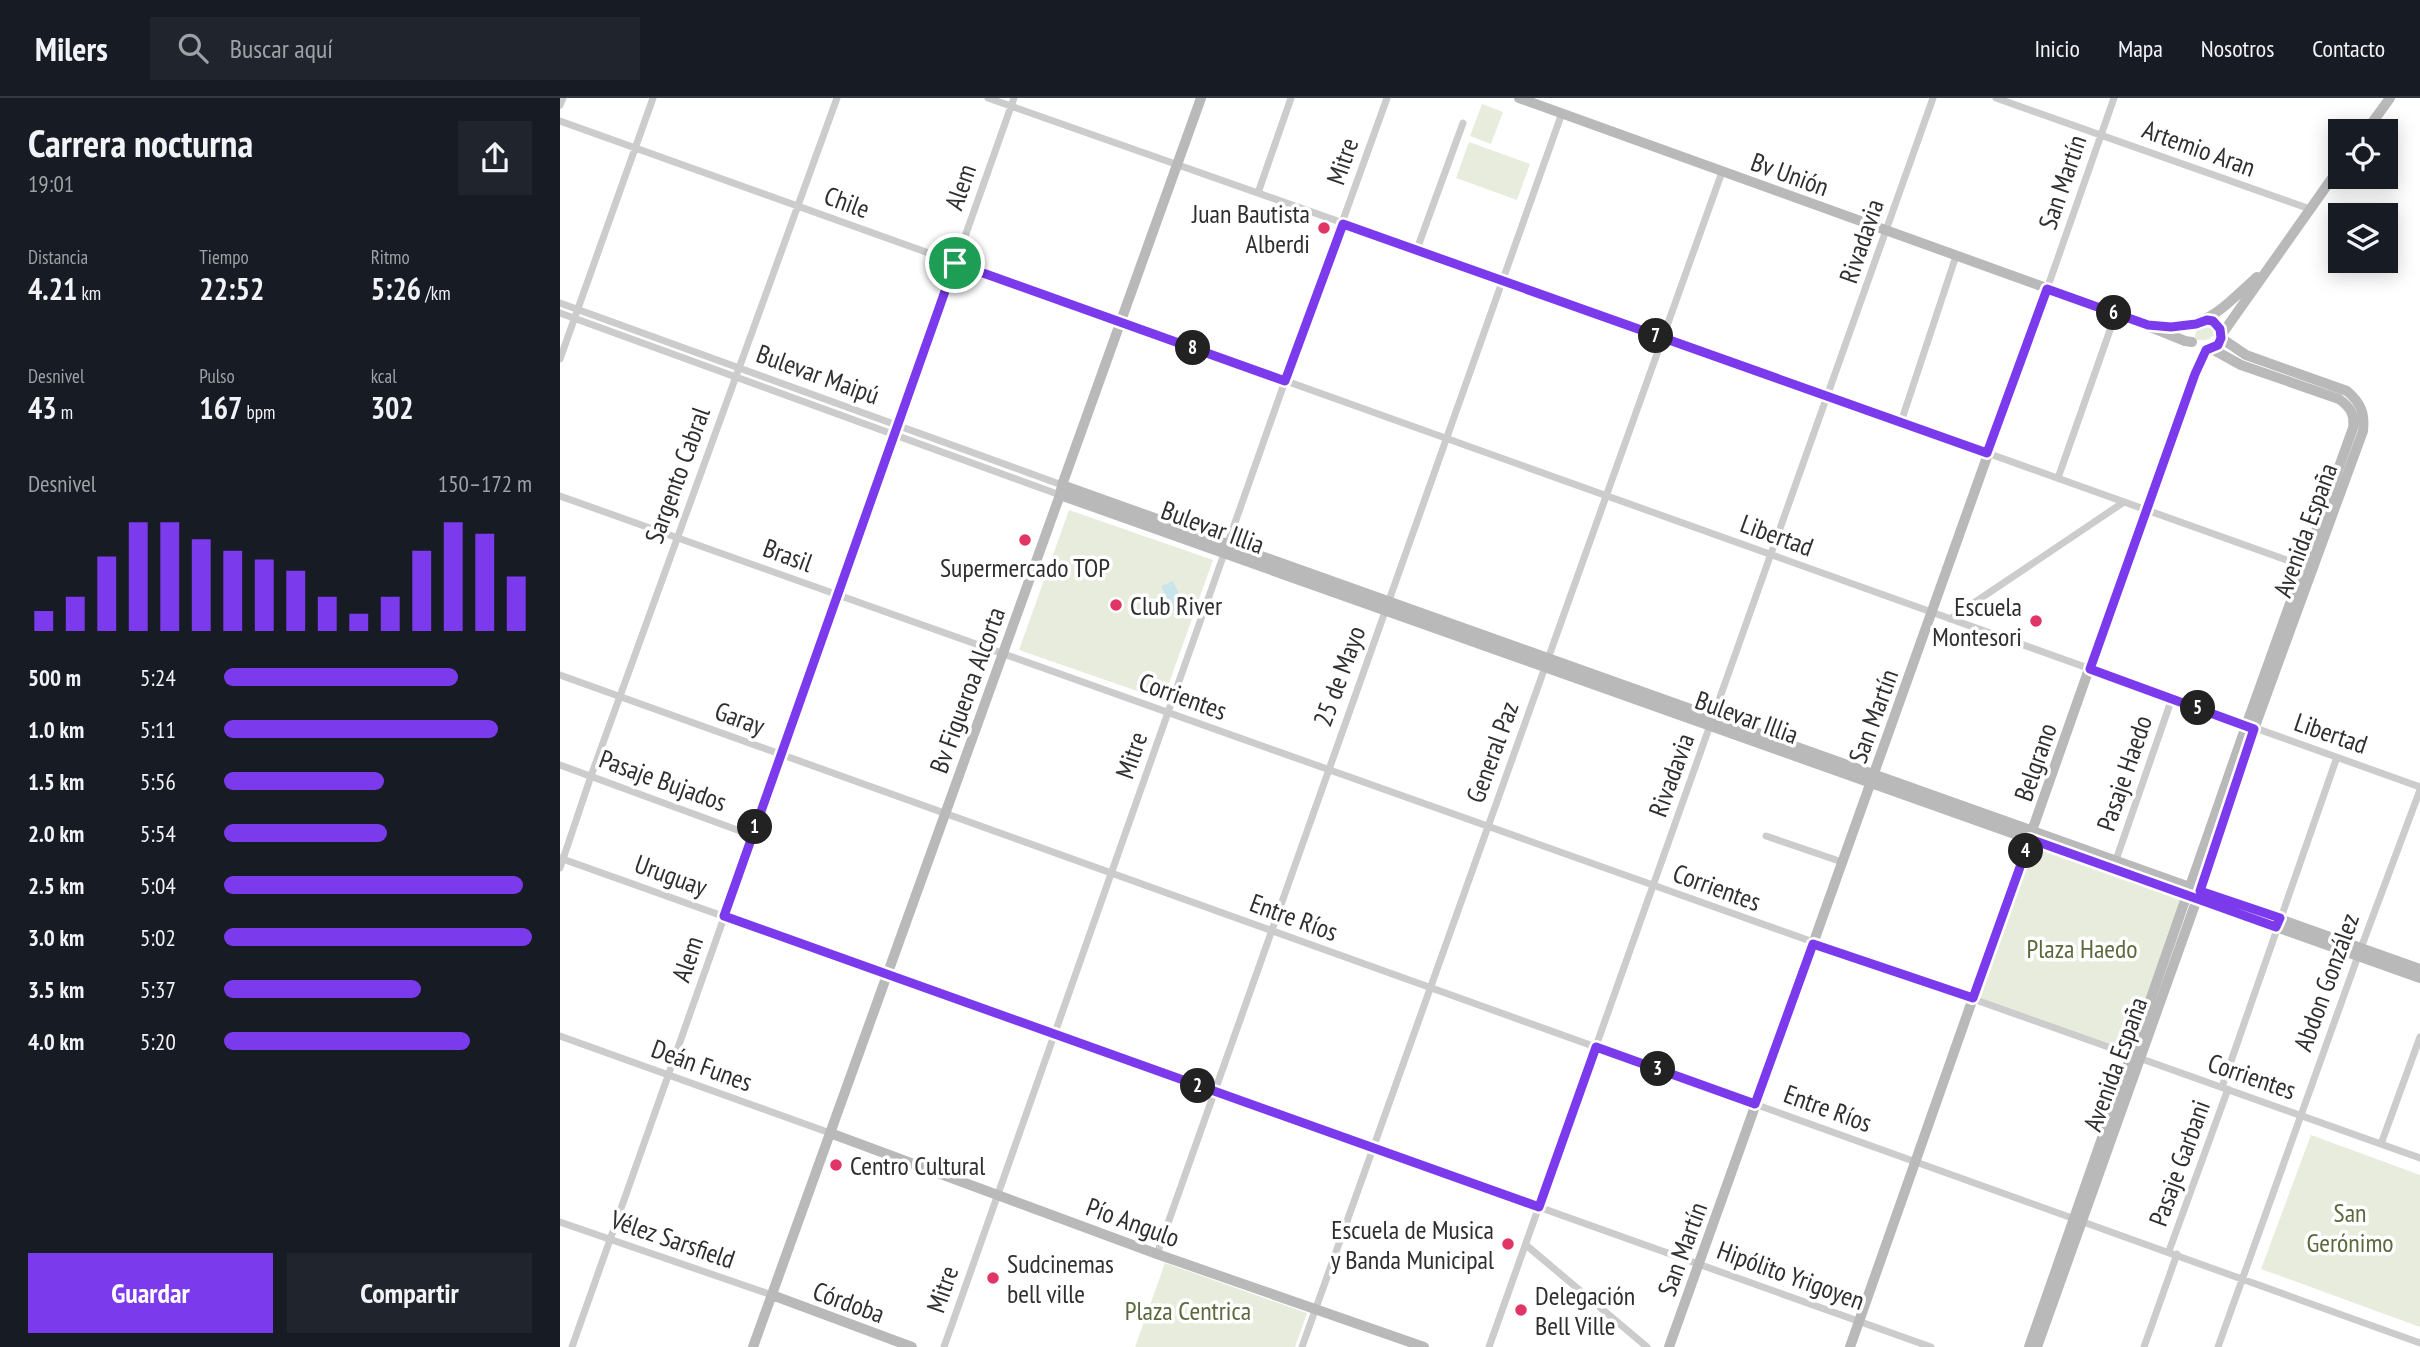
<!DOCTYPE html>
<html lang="es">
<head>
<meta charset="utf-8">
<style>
	:root { --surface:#171b24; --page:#20242c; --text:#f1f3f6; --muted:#9ea1a6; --line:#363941; --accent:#7c3aed }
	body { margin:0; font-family:"PT Sans Narrow",sans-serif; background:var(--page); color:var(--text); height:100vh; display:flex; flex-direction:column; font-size:26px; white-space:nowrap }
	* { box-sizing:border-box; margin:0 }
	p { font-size:23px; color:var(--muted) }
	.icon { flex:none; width:38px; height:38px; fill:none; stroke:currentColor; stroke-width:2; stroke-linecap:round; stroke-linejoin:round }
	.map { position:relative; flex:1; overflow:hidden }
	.panel { display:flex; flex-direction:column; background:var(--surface); width:560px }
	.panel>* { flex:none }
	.buttons { position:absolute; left:1768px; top:21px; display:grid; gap:14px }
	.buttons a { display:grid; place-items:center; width:70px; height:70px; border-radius:0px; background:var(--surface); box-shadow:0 4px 18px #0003; font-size:35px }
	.pin { position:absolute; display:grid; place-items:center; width:60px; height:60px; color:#fff; margin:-30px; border:4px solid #fff; border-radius:50%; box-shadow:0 2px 7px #0007 }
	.km { position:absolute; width:35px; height:35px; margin:-18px; border-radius:50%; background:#222; color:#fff; font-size:19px; line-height:35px; text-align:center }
	.round { display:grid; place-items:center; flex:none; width:74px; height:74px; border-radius:0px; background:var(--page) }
	.headline { display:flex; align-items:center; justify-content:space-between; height:119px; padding:0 28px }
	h1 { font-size:38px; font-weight:800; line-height:52px }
	.figures { display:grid; grid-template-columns:repeat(3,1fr); gap:10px; height:119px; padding:7px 28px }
	.figures div { display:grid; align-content:center }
	.figures b { font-size:30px; font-weight:800 }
	.figures small { font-size:19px; font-weight:400 }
	.figures p { font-size:19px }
	.chart { height:196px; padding:14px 28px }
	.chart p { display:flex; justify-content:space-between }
	.chart svg { width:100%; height:126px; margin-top:7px; stroke:var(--accent); stroke-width:6 }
	.cta { display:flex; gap:14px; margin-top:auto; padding:14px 28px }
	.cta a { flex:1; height:80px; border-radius:0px; background:var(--accent); color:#fff; font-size:28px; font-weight:800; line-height:80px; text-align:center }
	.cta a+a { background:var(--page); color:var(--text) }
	ul { padding:0 28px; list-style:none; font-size:23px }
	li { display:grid; grid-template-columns:112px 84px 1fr; align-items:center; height:52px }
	li i { height:18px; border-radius:9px; background:var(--accent) }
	header { display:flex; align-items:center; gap:42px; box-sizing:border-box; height:98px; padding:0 35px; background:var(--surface); border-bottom:2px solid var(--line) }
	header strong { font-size:33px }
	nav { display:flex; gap:38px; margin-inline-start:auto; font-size:24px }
	.search { width:490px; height:63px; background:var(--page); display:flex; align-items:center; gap:18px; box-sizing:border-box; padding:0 24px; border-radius:0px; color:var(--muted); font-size:26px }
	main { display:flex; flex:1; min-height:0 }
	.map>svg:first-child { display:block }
</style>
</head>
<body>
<header>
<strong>Milers</strong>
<div class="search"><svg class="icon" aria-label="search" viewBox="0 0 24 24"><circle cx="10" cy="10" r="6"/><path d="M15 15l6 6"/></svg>Buscar aquí</div>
<nav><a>Inicio</a><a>Mapa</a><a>Nosotros</a><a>Contacto</a></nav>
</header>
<main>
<section class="panel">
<div class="headline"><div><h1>Carrera nocturna</h1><p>19:01</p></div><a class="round"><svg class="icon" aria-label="share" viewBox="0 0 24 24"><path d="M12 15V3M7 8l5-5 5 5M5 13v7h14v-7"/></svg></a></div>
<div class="figures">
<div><p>Distancia</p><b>4.21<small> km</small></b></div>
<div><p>Tiempo</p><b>22:52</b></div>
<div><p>Ritmo</p><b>5:26<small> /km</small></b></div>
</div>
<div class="figures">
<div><p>Desnivel</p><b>43<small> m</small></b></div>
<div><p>Pulso</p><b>167<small> bpm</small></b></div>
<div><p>kcal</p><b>302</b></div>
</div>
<div class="chart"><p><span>Desnivel</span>150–172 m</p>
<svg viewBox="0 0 160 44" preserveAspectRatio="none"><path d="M5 44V37M15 44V32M25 44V18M35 44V6M45 44V6M55 44V12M65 44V16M75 44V19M85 44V23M95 44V32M105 44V38M115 44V32M125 44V16M135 44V6M145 44V10M155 44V25"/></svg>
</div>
<ul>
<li><b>500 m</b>5:24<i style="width:76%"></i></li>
<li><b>1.0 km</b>5:11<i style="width:89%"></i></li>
<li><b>1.5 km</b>5:56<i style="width:52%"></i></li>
<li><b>2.0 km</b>5:54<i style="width:53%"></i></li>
<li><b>2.5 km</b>5:04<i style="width:97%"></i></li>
<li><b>3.0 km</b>5:02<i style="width:100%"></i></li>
<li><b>3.5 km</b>5:37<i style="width:64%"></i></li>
<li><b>4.0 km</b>5:20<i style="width:80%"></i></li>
</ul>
<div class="cta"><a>Guardar</a><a>Compartir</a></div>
</section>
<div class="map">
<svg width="1860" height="1249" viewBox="0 0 1860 1249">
	<rect width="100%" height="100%" fill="#fff"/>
	<path fill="#e8ecdd" d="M922 6 943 14 931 46 910 38Z
		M909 44 970 66 957 102 896 80Z
		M1643 228 1653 231 1655 237 1646 242H1636L1635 237 1637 231Z
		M509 412 653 462 603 602 459 552Z
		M1474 746 1623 799 1569 954 1420 901Z
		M1751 1037 1860 1077V1229L1701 1171Z
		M605 1165 747 1215 735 1249H575Z"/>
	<path fill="#c9e5eb" d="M613 483 625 507 613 513 601 488Z"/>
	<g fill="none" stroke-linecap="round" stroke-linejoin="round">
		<path stroke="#ccc" stroke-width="7" d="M428 0 857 151 1746 469
			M1436 0 1750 111
			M0 7 3 0
			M0 23 1860 689
			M698 95 731 0
			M857 151 903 25
			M1487 191 1554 0
			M0 205 502 387
			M0 215 500 397
			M0 261 93 0
			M1341 324 1396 158
			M1498 380 1556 215
			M0 398 1860 1060
			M1390 521 1564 404
			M0 577 1860 1245
			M0 667 191 737
			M1206 738 1282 764
			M0 760 1371 1249
			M1556 762 1612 600
			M0 770 31 678 277 0
			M0 938 270 1035
			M1662 989 1777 659
			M1821 1046 1860 939
			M0 1124 212 1197
			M966 1147 1087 1249
			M1609 1153 1668 991
			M597 1156 1002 15
			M12 1249 454 0
			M384 1249 725 283 827 0
			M742 1249 1162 74
			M929 1249 1373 0
			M1584 1249 1617 1156
			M1658 1249 1798 858 1860 692"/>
		<path stroke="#b9b9b9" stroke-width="10" d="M959 0 1556 215 1625 243 1632 244
			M1806 33 1830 0
			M1596 228C1647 232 1661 211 1697 179
			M1662 236 1780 69
			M502 387 1860 871
			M500 397 1860 880
			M270 1035 597 1156 864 1249
			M212 1197 352 1249
			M193 1249 500 397 502 387 641 0
			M1109 1249 1487 191
			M1290 1249 1615 327 1646 252
			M1469 1249 1686 628 1793 330C1795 316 1790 309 1779 301L1681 267 1652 251
			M1477 1249 1637 801 1694 631 1803 333C1805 315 1801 305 1787 293L1686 257 1661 240"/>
	</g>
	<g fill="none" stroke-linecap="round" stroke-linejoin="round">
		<g stroke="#fff" stroke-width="14">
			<path id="route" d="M783 126 1427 355 1487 191 1588 227 1611 229 1636 226 1647 222 1653 223 1660 231 1661 240 1658 247 1646 252 1635 276 1530 571 1694 631 1640 793 1720 820 1716 829 1470 741 1413 900 1253 846 1195 1006 1036 949 979 1109 164 818 395 165 725 283Z"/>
		</g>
		<use href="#route" stroke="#7c3aed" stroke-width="9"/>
	</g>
	<g fill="#e13665" stroke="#fff" stroke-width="2.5">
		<circle cx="764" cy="130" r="7"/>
		<circle cx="465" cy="442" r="7"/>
		<circle cx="556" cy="507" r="7"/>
		<circle cx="1476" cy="523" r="7"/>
		<circle cx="276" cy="1067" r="7"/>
		<circle cx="948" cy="1146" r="7"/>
		<circle cx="433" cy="1180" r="7"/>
		<circle cx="961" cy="1212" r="7"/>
	</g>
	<g text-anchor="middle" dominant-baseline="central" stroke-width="7" stroke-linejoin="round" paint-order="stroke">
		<g font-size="26" fill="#2f2f2f" stroke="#fff">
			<text transform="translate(1639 50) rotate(20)">Artemio Aran</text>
			<text transform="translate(782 63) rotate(-71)">Mitre</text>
			<text transform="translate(1230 76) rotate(20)">Bv Unión</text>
			<text transform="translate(1502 84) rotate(-71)">San Martín</text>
			<text transform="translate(400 89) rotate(-71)">Alem</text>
			<text transform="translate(287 104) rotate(20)">Chile</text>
			<text transform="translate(1301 143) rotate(-71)">Rivadavia</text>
			<text transform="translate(258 276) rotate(20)">Bulevar Maipú</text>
			<text transform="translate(117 377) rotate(-70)">Sargento Cabral</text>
			<text transform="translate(653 429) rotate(20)">Bulevar Illia</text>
			<text transform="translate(1745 432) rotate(-70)">Avenida España</text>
			<text transform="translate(1217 437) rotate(20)">Libertad</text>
			<text transform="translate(228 457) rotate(20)">Brasil</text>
			<text transform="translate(779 578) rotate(-70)">25 de Mayo</text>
			<text transform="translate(407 592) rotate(-70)">Bv Figueroa Alcorta</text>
			<text transform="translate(623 598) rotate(20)">Corrientes</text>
			<text transform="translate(1313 618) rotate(-70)">San Martín</text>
			<text transform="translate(1187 619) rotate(20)">Bulevar Illia</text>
			<text transform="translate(180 620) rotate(20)">Garay</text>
			<text transform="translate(1771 635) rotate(19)">Libertad</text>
			<text transform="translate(932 654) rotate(-70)">General Paz</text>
			<text transform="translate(571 657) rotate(-71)">Mitre</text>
			<text transform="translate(1475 664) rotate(-71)">Belgrano</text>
			<text transform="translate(1564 675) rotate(-71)">Pasaje Haedo</text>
			<text transform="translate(1111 677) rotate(-70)">Rivadavia</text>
			<text transform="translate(103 682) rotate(20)">Pasaje Bujados</text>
			<text transform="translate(111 777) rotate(20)">Uruguay</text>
			<text transform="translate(1157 789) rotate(20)">Corrientes</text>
			<text transform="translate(734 819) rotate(20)">Entre Ríos</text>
			<text transform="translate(127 861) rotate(-71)">Alem</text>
			<text transform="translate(1766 884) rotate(-70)">Abdon González</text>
			<text transform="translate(1555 966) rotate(-70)">Avenida España</text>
			<text transform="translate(142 967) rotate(20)">Deán Funes</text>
			<text transform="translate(1692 978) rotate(19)">Corrientes</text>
			<text transform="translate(1268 1010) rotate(20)">Entre Ríos</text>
			<text transform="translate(1619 1065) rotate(-70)">Pasaje Garbani</text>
			<text transform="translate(573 1124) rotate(20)">Pío Angulo</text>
			<text transform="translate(113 1141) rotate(19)">Vélez Sarsfield</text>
			<text transform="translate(1122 1151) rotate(-70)">San Martín</text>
			<text transform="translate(1231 1177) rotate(20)">Hipólito Yrigoyen</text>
			<text transform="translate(382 1191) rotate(-71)">Mitre</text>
			<text transform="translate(289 1204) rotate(20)">Córdoba</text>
		</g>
		<g font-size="26" fill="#2f2f2f" stroke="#fff" text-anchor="start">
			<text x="750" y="115" text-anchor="end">Juan Bautista<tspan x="750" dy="30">Alberdi</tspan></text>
			<text x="465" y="469" text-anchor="middle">Supermercado TOP</text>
			<text x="570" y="507">Club River</text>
			<text x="1462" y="508" text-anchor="end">Escuela<tspan x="1462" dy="30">Montesori</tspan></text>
			<text x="290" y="1067">Centro Cultural</text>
			<text x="934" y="1131" text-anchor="end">Escuela de Musica<tspan x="934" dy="30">y Banda Municipal</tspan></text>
			<text x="447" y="1165">Sudcinemas<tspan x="447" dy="30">bell ville</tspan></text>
			<text x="975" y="1197">Delegación<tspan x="975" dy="30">Bell Ville</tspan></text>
		</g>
		<g font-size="26" fill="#5b693d" stroke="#fff">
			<text x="1522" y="850">Plaza Haedo</text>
			<text x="1790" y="1114">San<tspan x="1790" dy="30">Gerónimo</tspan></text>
			<text x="628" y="1212">Plaza Centrica</text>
		</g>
	</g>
</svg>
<div class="buttons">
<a><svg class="icon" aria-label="locate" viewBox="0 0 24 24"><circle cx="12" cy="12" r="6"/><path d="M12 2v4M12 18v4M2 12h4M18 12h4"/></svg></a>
<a><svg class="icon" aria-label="layers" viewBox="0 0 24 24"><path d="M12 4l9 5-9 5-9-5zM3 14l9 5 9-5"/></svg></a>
</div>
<div class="pin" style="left:395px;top:165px;background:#1e9e55"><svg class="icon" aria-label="arrive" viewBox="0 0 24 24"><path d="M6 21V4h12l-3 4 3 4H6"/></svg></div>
<b class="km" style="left:195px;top:729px">1</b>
<b class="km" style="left:638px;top:988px">2</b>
<b class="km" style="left:1098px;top:971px">3</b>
<b class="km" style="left:1466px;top:753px">4</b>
<b class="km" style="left:1638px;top:610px">5</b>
<b class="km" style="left:1554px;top:215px">6</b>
<b class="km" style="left:1096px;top:238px">7</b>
<b class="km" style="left:633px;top:250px">8</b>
</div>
</main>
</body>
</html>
